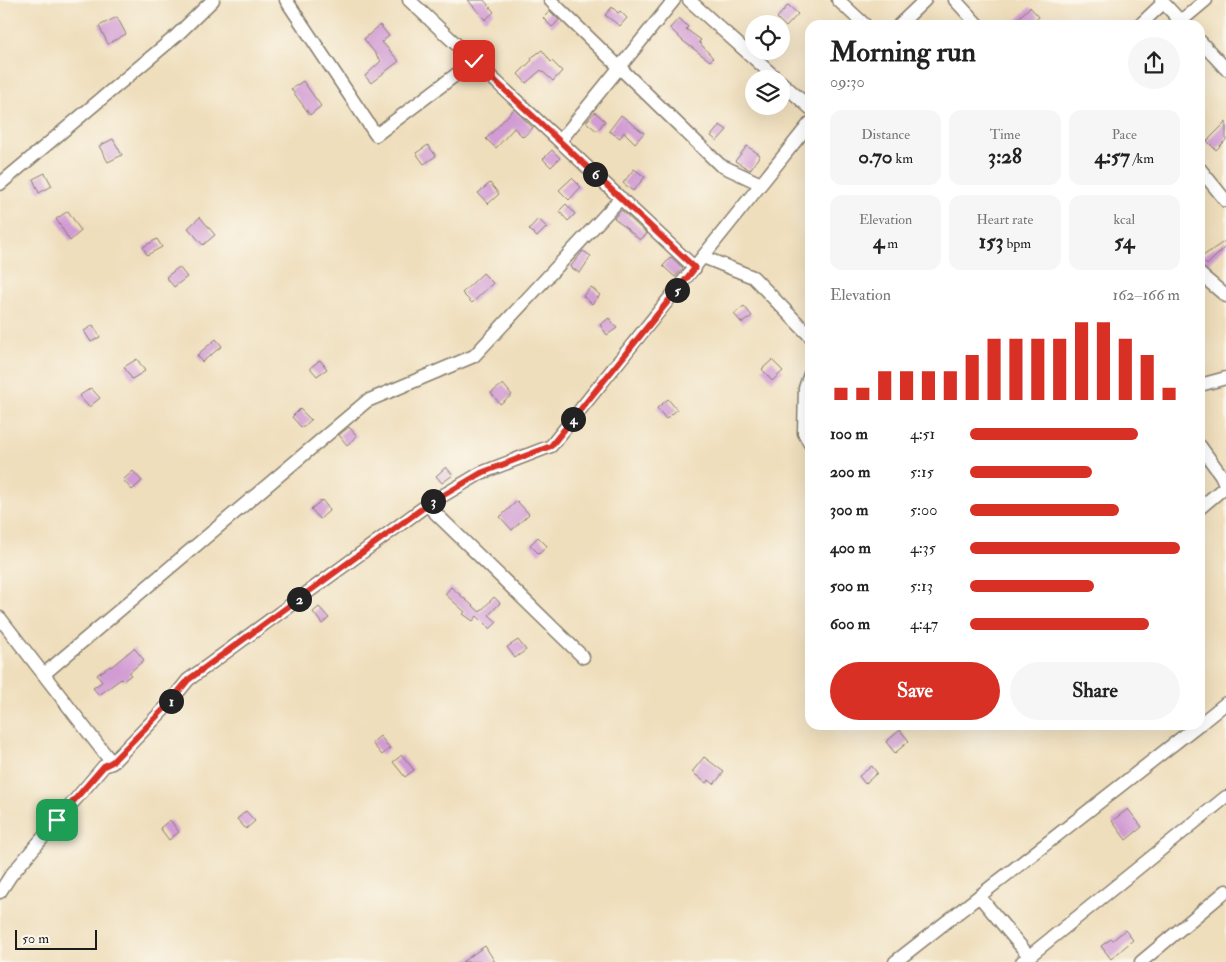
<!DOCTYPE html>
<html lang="en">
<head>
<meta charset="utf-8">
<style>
	:root { --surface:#fff; --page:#f6f6f6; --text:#222; --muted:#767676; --accent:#d93025 }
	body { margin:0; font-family:"IM FELL Double Pica",serif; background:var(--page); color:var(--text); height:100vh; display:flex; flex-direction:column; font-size:19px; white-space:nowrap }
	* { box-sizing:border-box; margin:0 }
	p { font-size:16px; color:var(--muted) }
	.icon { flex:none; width:28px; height:28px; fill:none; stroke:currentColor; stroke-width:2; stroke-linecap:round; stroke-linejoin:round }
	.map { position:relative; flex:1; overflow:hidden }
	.side { position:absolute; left:805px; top:20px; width:400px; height:710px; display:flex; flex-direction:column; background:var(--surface); border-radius:15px; box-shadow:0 5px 20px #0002 }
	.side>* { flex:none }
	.tools { position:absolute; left:745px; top:15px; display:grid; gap:10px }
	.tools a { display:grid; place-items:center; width:45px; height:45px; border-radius:50%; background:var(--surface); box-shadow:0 5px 20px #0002; font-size:25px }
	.scale { position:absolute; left:15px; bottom:12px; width:82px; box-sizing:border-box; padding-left:5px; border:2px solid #1c1c1c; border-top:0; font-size:14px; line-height:18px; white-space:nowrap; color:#1c1c1c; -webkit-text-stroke:4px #fbf7ec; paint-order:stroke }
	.pin { position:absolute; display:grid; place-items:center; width:42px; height:42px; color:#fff; margin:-21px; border-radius:10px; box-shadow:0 2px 8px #0006 }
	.km { position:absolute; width:25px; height:25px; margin:-12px; border-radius:50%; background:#222; color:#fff; font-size:14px; line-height:25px; text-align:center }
	.round { display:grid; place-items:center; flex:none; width:52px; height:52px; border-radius:26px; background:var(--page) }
	.head { display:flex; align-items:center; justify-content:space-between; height:85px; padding:0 25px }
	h1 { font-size:28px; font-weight:800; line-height:38px }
	.metrics { display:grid; grid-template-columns:repeat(3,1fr); gap:8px; height:85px; padding:5px 25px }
	.metrics div { display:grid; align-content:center; border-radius:12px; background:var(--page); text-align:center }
	.metrics b { font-size:21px; font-weight:800 }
	.metrics small { font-size:14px; font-weight:400 }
	.metrics p { font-size:14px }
	.chart { height:140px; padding:10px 25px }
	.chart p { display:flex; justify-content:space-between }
	.chart svg { width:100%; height:90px; margin-top:5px; stroke:var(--accent); stroke-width:6 }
	.primary-button { display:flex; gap:10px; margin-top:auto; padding:10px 25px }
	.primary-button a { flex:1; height:58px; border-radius:30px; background:var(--accent); color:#fff; font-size:20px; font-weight:800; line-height:58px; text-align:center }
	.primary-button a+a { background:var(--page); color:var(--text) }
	ul { padding:0 25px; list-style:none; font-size:16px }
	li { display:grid; grid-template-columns:80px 60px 1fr; align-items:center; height:38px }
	li i { height:12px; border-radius:6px; background:var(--accent) }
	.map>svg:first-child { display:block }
</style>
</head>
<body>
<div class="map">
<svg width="1226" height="962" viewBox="0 0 1226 962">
	<rect width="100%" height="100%" fill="#fbf7ec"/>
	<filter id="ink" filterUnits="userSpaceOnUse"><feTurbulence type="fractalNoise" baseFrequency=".02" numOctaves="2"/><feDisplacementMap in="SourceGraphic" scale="10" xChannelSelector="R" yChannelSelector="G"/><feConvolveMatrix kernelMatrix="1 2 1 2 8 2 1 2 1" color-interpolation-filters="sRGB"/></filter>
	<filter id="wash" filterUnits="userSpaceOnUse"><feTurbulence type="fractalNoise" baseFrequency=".0096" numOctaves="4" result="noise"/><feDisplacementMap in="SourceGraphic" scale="20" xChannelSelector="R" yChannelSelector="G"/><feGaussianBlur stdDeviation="1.12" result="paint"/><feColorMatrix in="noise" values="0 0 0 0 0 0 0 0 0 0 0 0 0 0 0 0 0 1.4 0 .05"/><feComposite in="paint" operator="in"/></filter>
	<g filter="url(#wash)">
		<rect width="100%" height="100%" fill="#efdebc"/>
		<g id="blocks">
			<path fill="#d19bd3" d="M468 0H484L494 12 485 20Z
				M788 5 798 14 786 27 777 18Z
				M612 7 618 13 620 11 627 18 620 26 605 15Z
				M1030 7 1039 17 1030 25H1011Z
				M550 11 559 20 552 27 543 18Z
				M117 17 126 34 108 44 99 26Z
				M679 18 688 27 686 29 701 40 699 42 713 58 710 61 683 41 670 28Z
				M380 25 389 36 382 42 399 61 371 83 365 76 381 61 364 39Z
				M542 50 551 62 552 61 562 71 553 81 541 70 526 83 518 74 532 60 531 58Z
				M303 81 321 106 310 115 291 89Z
				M514 109 533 128 523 137 514 128 496 148 486 139Z
				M595 112 605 121 597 131 586 122Z
				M621 115 644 133 635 143 624 132 620 138 609 131Z
				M1226 122V140L1216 150 1207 141Z
				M720 125 727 130 717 141 711 136Z
				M113 139 122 155 108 162 99 146Z
				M428 145 436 156 424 164 416 153Z
				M747 146 760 155 750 170 735 161Z
				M552 150 560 158 551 167 543 159Z
				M634 169 645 177 633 191 623 183Z
				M45 173 52 186 39 193 33 179Z
				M572 178 581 187 569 200 559 190Z
				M490 183 499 194 488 204 478 193Z
				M566 204 575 214 568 221 559 211Z
				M621 210 647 234 640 240 614 218Z
				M68 211 81 231 70 241 56 219Z
				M200 217 215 235 203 245 188 228Z
				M538 219 547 227 537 237 529 229Z
				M157 239 162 247 147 255 143 247Z
				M1225 241 1226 246 1207 265 1200 258Z
				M583 251 591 256 580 273 570 267Z
				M671 257 683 268 675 277 663 266Z
				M179 267 187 277 174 287 166 277Z
				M483 273 493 283 472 303 462 293Z
				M591 287 600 295 592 304 583 296Z
				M744 306 752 316 742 323 734 314Z
				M609 318 617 328 607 335 600 325Z
				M93 325 100 337 91 342 84 331Z
				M216 339 222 346 202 362 197 355Z
				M137 359 145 371 132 379 124 367Z
				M320 360 327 369 317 376 310 368Z
				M772 360 783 371 772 381 762 369Z
				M503 384 512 395 500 404 491 393Z
				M91 388 100 398 89 407 79 396Z
				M668 399 677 410 666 419 657 408Z
				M300 409 311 420 302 428 292 417Z
				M349 427 357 436 347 445 339 435Z
				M446 467 453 475 442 483 436 476Z
				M133 471 142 481 132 490 123 480Z
				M322 500 330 510 320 519 311 509Z
				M517 501 529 514 512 530 500 517Z
				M538 537 547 546 539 554 530 545Z
				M451 587 480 612 494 597 500 603 489 615 497 622 490 629 477 616 473 621 463 614 465 612 445 594Z
				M319 607 329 618 322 624 313 612Z
				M518 640 526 650 515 658 507 647Z
				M134 648 144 660 129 673 131 675 123 681 121 679 99 695 93 688 102 682 97 675 110 666 111 667Z
				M900 730 909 741 895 753 886 742Z
				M380 736 390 748 382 755 372 743Z
				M402 755 414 770 405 777 393 762Z
				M704 757 724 772 714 784 709 780 706 783 692 772Z
				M872 766 877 773 865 784 859 776Z
				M1128 809 1142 827 1126 840 1112 821Z
				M246 811 255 821 246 829 237 819Z
				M170 820 179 832 169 840 160 828Z
				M1125 930 1133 940 1111 959 1101 946 1111 939 1113 940Z
				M485 946 495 962H462Z"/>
		</g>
	</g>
	<g filter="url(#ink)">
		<use href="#blocks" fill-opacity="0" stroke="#867d6c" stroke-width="1"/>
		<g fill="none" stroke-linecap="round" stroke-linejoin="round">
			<g stroke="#867d6c" stroke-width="15">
				<path id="minor" d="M286 0 376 135 474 61
					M409 0 695 268
					M550 0 720 165 761 184
					M689 0 777 79
					M838 0 865 25
					M955 0 978 25
					M1161 0 1184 25
					M1181 21 1206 0
					M899 25 925 0
					M1140 25 1163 3
					M1200 41 1226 69
					M781 82 810 108
					M560 141 674 0
					M1200 169 1226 201
					M0 184 176 36 213 0
					M703 257 753 277 810 336
					M1200 274 1226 296
					M810 374 805 388 804 433 810 444
					M1200 385 1226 378
					M1200 446 1221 475 1226 486 1200 508
					M427 505 583 657
					M0 618 112 763
					M44 674 367 401 474 356 621 198
					M1200 724 1226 703
					M0 892 11 875 104 766 112 763 166 707 188 680 427 505 481 473 551 446 810 123
					M979 896 1029 956
					M895 962 1198 725
					M1022 962 1226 797
					M1141 962 1226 891"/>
			</g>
			<use href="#minor" stroke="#fff" stroke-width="12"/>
		</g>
	</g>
	<g fill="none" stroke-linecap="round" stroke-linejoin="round" filter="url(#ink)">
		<g stroke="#fff" stroke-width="10">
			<path id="route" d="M57 820 104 766 112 762 166 707 188 680 427 505 481 473 551 446 695 268 474 61"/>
		</g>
		<use href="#route" stroke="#d93025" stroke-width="6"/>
	</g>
</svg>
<div class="tools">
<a><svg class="icon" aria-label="locate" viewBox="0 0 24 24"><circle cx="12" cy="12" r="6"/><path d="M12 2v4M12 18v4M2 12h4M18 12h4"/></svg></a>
<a><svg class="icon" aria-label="layers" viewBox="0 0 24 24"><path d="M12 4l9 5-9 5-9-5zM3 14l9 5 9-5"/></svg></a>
</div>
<div class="scale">50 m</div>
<div class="pin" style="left:57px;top:820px;background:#1e9e55"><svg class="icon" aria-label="arrive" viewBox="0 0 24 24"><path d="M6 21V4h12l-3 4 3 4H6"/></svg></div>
<div class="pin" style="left:474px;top:61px;background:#d93025"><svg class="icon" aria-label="check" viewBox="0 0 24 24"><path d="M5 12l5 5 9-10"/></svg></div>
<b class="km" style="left:171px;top:701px">1</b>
<b class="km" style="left:299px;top:599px">2</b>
<b class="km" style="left:433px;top:501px">3</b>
<b class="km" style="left:573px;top:419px">4</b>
<b class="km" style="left:677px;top:290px">5</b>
<b class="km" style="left:595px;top:174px">6</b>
<section class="side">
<div class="head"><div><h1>Morning run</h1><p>09:30</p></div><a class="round"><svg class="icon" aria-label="share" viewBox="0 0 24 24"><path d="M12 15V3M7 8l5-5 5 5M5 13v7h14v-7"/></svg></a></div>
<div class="metrics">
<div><p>Distance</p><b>0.70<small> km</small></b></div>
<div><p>Time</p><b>3:28</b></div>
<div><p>Pace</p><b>4:57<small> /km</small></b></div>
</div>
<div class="metrics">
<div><p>Elevation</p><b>4<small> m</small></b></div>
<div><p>Heart rate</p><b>153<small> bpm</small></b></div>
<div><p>kcal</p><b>54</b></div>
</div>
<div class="chart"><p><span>Elevation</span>162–166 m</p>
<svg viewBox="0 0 160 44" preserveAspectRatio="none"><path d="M5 44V38M15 44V38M25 44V30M35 44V30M45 44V30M55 44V30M65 44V22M75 44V14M85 44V14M95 44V14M105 44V14M115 44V6M125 44V6M135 44V14M145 44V22M155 44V38"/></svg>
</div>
<ul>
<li><b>100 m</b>4:51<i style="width:80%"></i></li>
<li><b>200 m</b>5:15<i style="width:58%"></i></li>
<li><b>300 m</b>5:00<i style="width:71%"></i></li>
<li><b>400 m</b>4:35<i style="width:100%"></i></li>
<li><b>500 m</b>5:13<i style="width:59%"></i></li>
<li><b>600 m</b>4:47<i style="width:85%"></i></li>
</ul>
<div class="primary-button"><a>Save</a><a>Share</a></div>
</section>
</div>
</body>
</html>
